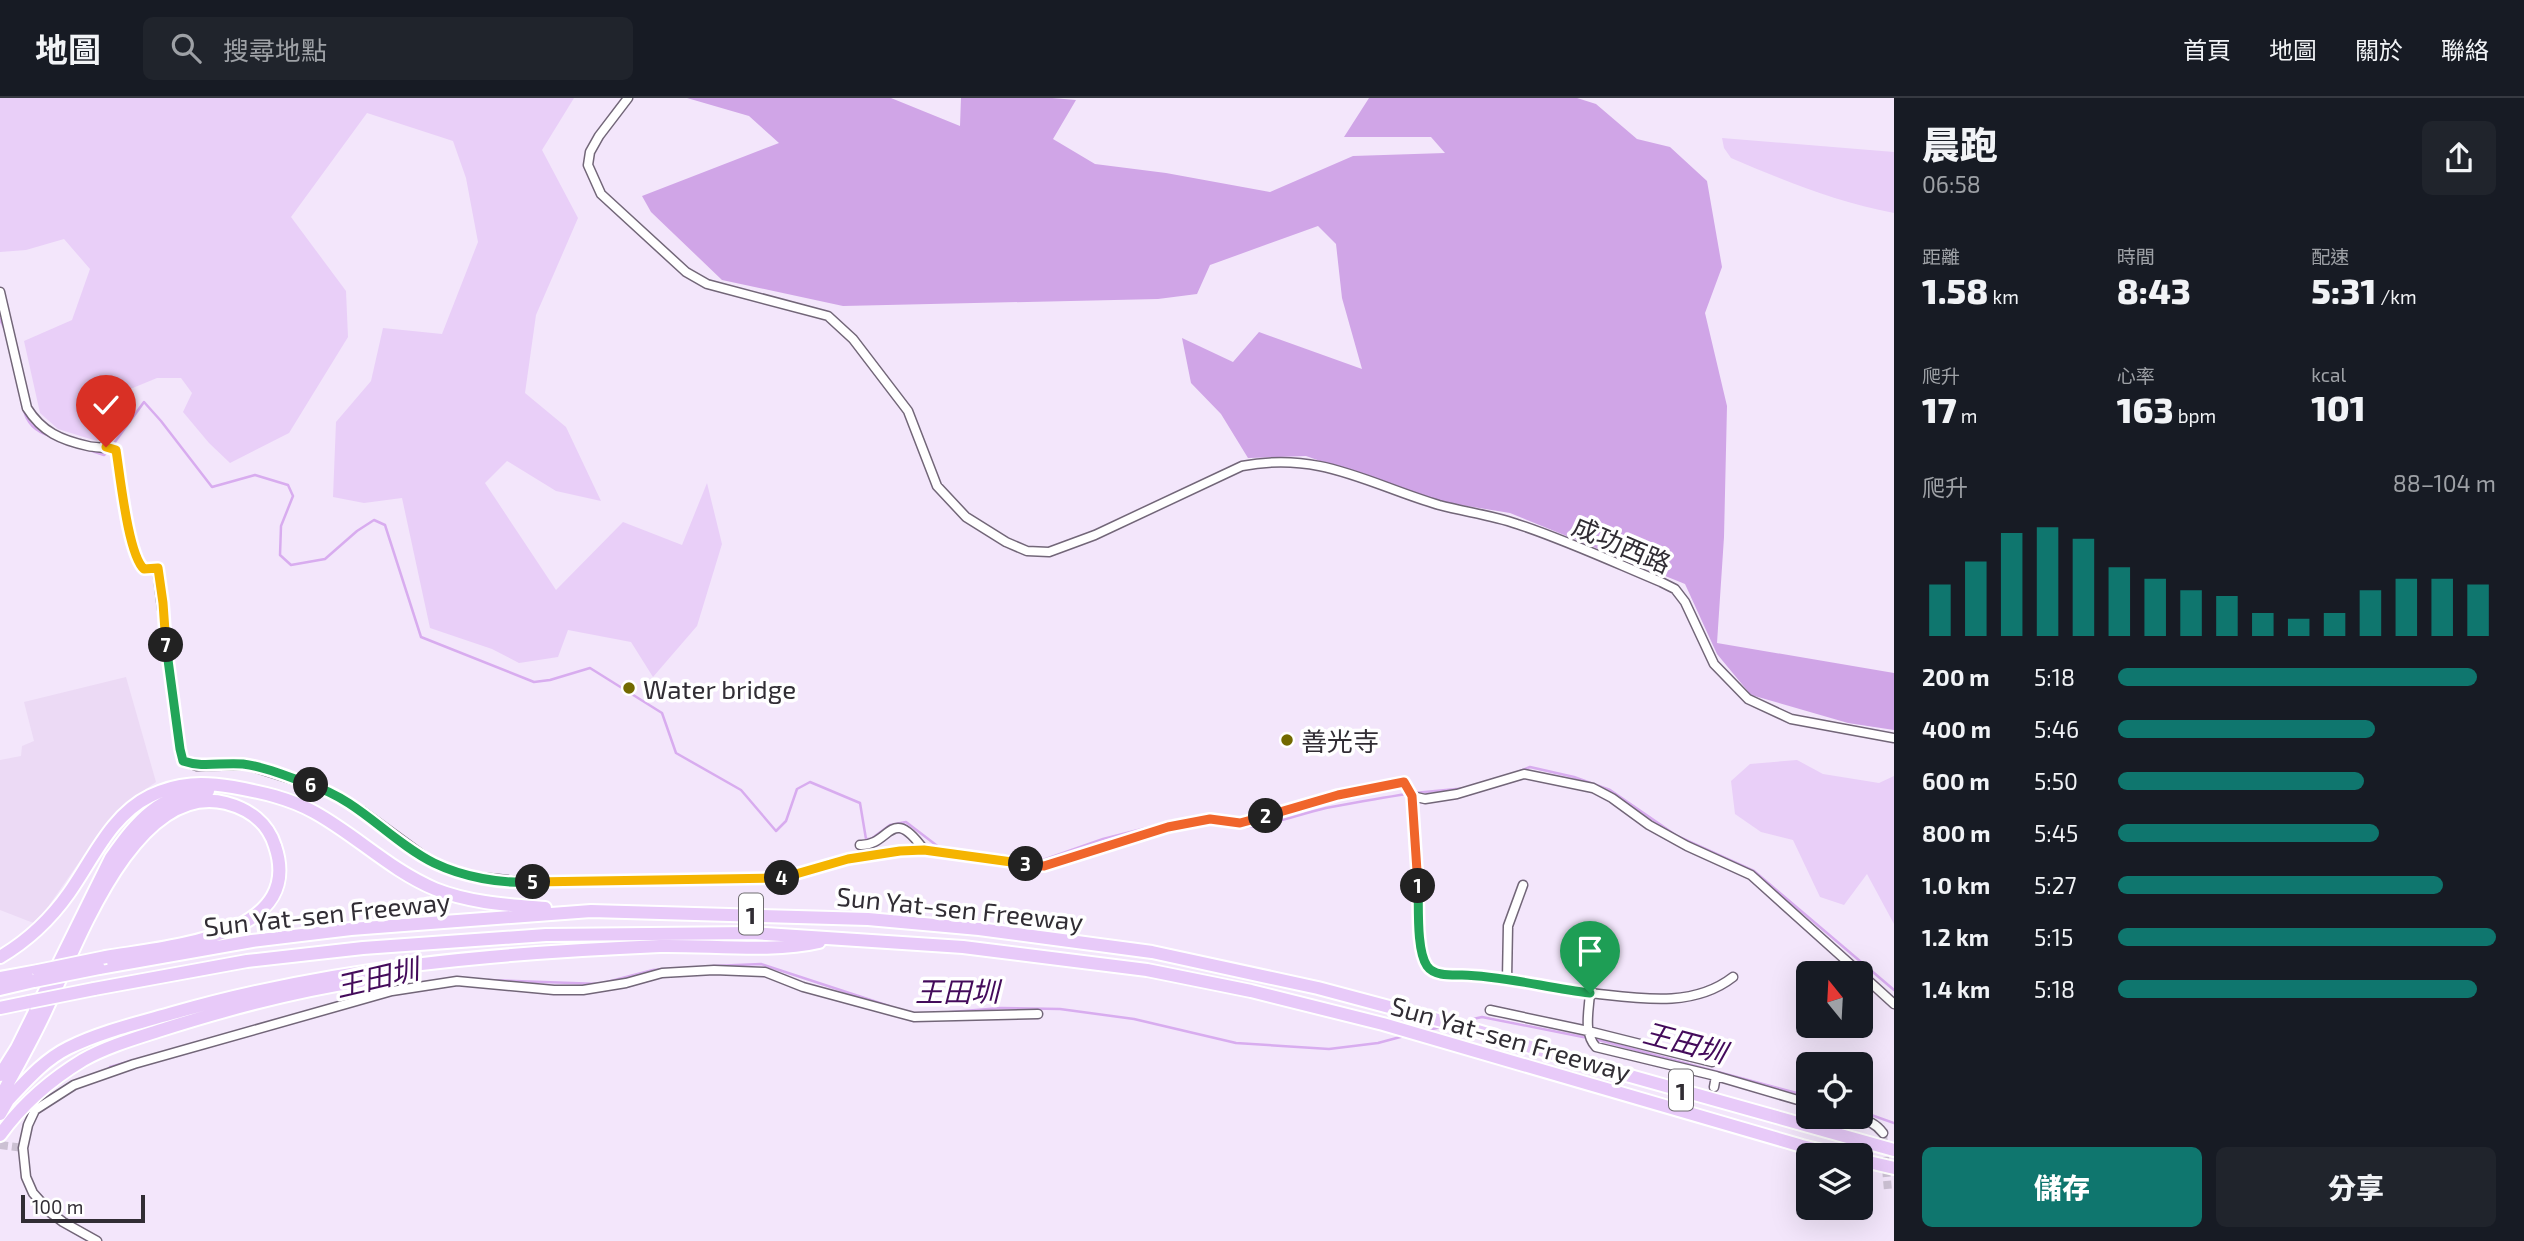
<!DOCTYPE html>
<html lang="zh-TW">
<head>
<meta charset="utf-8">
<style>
	:root { --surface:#171b24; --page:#20242c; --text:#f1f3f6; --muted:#9ea1a6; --line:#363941; --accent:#0f766e }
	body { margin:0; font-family:"Exo 2","Noto Sans TC",sans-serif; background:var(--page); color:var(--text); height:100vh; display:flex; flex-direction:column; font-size:26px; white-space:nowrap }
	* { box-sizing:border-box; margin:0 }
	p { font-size:23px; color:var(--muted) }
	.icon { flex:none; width:38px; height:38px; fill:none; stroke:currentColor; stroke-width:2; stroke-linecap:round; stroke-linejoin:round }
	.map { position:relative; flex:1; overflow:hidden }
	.side { display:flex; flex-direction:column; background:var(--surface); width:630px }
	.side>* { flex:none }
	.needle { width:46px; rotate:342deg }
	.tools { position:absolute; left:1796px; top:863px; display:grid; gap:14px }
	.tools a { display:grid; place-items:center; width:77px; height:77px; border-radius:10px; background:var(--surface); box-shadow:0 7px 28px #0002; font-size:35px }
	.scale { position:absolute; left:21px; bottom:18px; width:124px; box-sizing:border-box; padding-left:7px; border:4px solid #312d34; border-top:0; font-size:19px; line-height:24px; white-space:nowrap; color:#312d34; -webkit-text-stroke:5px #fff; paint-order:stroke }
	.pin { position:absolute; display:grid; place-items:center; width:60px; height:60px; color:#fff; margin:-72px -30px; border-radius:50% 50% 50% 0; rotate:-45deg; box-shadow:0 0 7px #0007 }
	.pin .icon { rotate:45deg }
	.km { position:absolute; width:35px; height:35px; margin:-18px; border-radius:50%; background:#222; color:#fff; font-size:19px; line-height:35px; text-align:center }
	.round { display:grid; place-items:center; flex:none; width:74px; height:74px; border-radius:10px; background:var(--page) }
	.headline { display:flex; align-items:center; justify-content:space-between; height:119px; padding:0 28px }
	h1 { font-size:38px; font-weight:800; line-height:52px }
	.stats { display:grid; grid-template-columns:repeat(3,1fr); gap:10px; height:119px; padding:7px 28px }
	.stats div { display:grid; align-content:center }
	.stats b { font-size:35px; font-weight:800 }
	.stats small { font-size:19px; font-weight:400 }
	.stats p { font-size:19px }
	.chart { height:196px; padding:14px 28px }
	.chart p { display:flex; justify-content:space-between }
	.chart svg { width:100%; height:126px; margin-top:7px; stroke:var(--accent); stroke-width:6 }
	.primary-button { display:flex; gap:14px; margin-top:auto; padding:14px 28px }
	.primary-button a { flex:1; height:80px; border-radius:10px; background:var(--accent); color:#fff; font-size:28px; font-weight:800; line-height:80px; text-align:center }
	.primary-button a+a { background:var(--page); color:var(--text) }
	ul { padding:0 28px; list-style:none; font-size:23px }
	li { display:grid; grid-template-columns:112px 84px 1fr; align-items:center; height:52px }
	li i { height:18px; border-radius:9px; background:var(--accent) }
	header { display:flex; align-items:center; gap:42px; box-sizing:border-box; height:98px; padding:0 35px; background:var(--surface); border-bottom:2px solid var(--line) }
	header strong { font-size:33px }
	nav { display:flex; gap:38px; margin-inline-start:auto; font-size:24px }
	.search { width:490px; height:63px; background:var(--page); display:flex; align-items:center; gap:18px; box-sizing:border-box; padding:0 24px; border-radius:10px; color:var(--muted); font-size:26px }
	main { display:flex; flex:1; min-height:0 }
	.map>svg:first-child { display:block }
</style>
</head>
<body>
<header>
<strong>地圖</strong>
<div class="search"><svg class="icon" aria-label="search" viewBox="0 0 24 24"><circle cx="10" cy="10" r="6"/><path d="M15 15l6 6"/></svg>搜尋地點</div>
<nav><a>首頁</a><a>地圖</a><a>關於</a><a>聯絡</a></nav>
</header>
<main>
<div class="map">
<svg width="1894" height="1143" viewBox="0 0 1894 1143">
	<rect width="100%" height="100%" fill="#f3e6fb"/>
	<path fill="#ecdaf5" d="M126 579 156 684 123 707 100 734 36 826 0 812V662L21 658 22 648 34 643 24 604Z"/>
	<path fill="#e9cff8" d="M0 0H574L542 52 578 120 536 217 525 295 566 329 601 403 556 393 507 363 485 385 556 492 623 424 682 447 707 385 722 446 697 528 653 579 631 544 568 532 558 559 519 565 492 551 430 530 402 400 364 405 333 399 336 324 371 283 383 230 442 236 478 144 466 80 453 43 367 15 291 119 346 193 348 239 289 335 230 365 209 345 183 314 192 295 181 280H157L123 294 97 343 58 331 40 315 24 243 72 222 90 171 64 141 26 152 0 154Z
		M1722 40 1894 54V115C1836 104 1785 83 1731 60L1724 50Z
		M1797 662 1823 676 1879 685 1894 678V826L1867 776 1844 807 1820 799 1793 742 1761 734 1735 716 1731 683 1750 666Z"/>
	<path fill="#d0a5e7" d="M687 0H891L960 28 961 0H1052L1076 2 1053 41 1095 66 1166 75 1270 94 1353 58 1445 55 1431 39H1344L1369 0H1577L1596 6 1637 41 1670 49 1707 83 1722 169 1705 215 1727 308 1724 439 1717 545 1894 575V632L1848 625 1751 597 1717 556 1685 486 1510 415 1430 402 1306 358 1248 360 1221 316 1191 285 1182 240 1233 264 1259 234 1362 271 1342 200 1336 146 1318 128 1210 167 1197 196 1158 201 843 208 722 182 651 114 642 98 779 45 749 18Z"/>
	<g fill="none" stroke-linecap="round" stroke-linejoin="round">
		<path stroke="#d8acef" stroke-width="2.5" d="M0 221 6 234
			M24 312C27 326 37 334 50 338
			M112 348 144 304 161 323 212 389 255 377 288 387 293 398 281 428 280 457 291 467 325 461 357 433 374 422 385 427 421 539 534 584 550 582 590 570 662 615 676 655 741 692 776 733 786 723 797 691 810 684 860 705 866 741H871L890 727 906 724 940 750 1043 762 1103 741 1154 728
			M89 352 104 357 108 353
			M1513 676 1530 669 1574 679 1610 692 1677 738 1754 773 1894 892
			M1414 695 1467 690
			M1208 725C1254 737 1283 720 1326 710 1353 705 1380 700 1407 696
			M713 868 761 866 889 908
			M488 882 600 886
			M607 884 653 872 665 871
			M939 915 1001 910 1060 911 1134 921 1236 945 1329 951 1378 945 1404 938
			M1464 923 1482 919 1588 940
			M1424 933 1441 929
			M1595 941 1808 998
			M110 969 131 963
			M1860 1013 1894 1025"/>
		<path stroke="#ccc1d3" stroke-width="8" stroke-dasharray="8 4" stroke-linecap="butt" d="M1883 1035 1888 1093
			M0 1047 23 1050"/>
		<g stroke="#726678" stroke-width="11">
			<path id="minor" d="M628 0 599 38 590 54 588 67 601 96 686 174 707 186 828 218 853 241 908 313 937 388 966 419 1006 444 1027 453 1049 454 1095 437 1242 368C1321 353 1368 386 1439 407 1465 414 1492 417 1517 426 1566 442 1613 464 1661 484L1675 491 1685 504 1714 566 1748 601 1791 621 1894 640
				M0 194 27 310C42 334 61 342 88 348 97 350 106 349 116 352 120 376 128 457 144 471L157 470 180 651 183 663 197 668 247 667 320 690 362 713 433 765 469 778 525 784 785 780 848 761 899 753 924 752 1044 768 1168 728 1210 721 1240 725 1338 697 1404 684 1412 698 1421 853C1423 860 1425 868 1431 872 1442 879 1457 877 1469 877 1510 878 1550 890 1590 895 1589 912 1583 935 1596 949L1716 978 1714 989
				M1412 698 1425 701 1457 696 1524 676 1593 690 1612 700 1649 727 1687 748 1751 777 1860 875
				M860 747C891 748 890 705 924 752
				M1860 875 1894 906
				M1507 881 1508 828 1523 787
				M1590 895C1637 900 1692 911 1733 879
				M1490 912 1588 933 1712 964
				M1716 978 1808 1005
				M1853 1018C1865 1022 1875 1024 1883 1035
				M97 1143 63 1124 51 1115 33 1095 26 1079 23 1050 28 1027 35 1012 74 987 134 966 392 893 457 883 554 892H583L626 885 662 875 714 872 765 874 803 889 914 919 1038 916"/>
		</g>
		<g stroke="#fff" stroke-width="16">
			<path id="highway" d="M0 859C29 842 50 822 69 795 93 761 111 717 150 698 178 684 204 684 233 689 261 694 289 700 314 714 356 737 390 772 435 791 470 805 508 807 545 810
				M99 870 252 843 351 831 591 813 868 821 979 831 1152 854 1318 890 1468 930 1573 962 1894 1052
				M0 880 38 873
				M0 891 34 883
				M94 891 247 863 363 850 546 837 752 835 963 849 1147 872 1251 893 1383 926 1802 1048 1839 1057
				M0 910 29 904
				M0 977 17 950 111 760C138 722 159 696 208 693
				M0 1000C16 970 33 941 47 910 76 849 135 682 226 705 249 711 268 725 275 748 306 840 163 849 106 859
				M8 1002C26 983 44 962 68 950 100 934 138 925 173 915 332 869 496 855 660 848 709 847 773 855 819 844
				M0 1016 12 995
				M0 1037C23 1005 50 982 83 962 106 949 133 941 158 933 224 912 292 893 361 883
				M1860 1062 1894 1070"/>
		</g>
		<use href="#minor" stroke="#fff" stroke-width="8"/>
		<use href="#highway" stroke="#e8caf9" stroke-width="12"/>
		<g stroke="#fff" stroke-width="16" stroke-linecap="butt">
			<path id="highway-bridge" d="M38 873 106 859
				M34 883 99 870
				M29 904 94 891"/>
		</g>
		<use href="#highway-bridge" stroke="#e8caf9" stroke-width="12"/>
	</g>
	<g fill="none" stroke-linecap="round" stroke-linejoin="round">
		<g stroke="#fff" stroke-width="14">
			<path id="split-1" d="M1418 788C1419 807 1416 852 1427 868 1434 878 1450 877 1462 877 1505 878 1547 890 1590 895"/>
		</g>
		<g stroke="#fff" stroke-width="14">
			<path id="split-2" d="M1266 718 1338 697 1404 684 1412 698 1418 788"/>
		</g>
		<g stroke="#fff" stroke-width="14">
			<path id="split-3" d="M1026 766 1044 768 1168 729 1210 721 1240 725 1266 718"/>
		</g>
		<g stroke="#fff" stroke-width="14">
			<path id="split-4" d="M782 780 848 761 900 753 924 752 1026 766"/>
		</g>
		<g stroke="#fff" stroke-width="14">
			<path id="split-5" d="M533 784 782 780"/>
		</g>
		<g stroke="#fff" stroke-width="14">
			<path id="split-6" d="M311 687C359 702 390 743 434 765 463 779 501 786 533 784"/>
		</g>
		<g stroke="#fff" stroke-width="14">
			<path id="split-7" d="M166 547 180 651 183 663C203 670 222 664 243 666 266 669 289 679 311 687"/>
		</g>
		<g stroke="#fff" stroke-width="14">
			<path id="split-8" d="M106 349 116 352C120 376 128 457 144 471L158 470 163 505 166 547"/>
		</g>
		<use href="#split-1" stroke="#22a559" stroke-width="9"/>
		<use href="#split-2" stroke="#f0652b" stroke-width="9"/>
		<use href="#split-3" stroke="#f0652b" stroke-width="9"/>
		<use href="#split-4" stroke="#f5b400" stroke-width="9"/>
		<use href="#split-5" stroke="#f5b400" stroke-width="9"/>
		<use href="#split-6" stroke="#22a559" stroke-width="9"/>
		<use href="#split-7" stroke="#22a559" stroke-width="9"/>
		<use href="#split-8" stroke="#f5b400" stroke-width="9"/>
	</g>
	<g fill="#726900" stroke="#fff" stroke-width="2.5">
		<circle cx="629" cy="590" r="7"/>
		<circle cx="1287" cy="642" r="7"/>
	</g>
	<g text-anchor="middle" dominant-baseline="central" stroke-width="7" stroke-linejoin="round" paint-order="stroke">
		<g fill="#fff" stroke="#6f6c71" stroke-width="2">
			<rect x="739" y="795.5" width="24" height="41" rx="5"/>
			<rect x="1669" y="971.5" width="24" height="41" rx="5"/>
		</g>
		<g font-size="24" font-weight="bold" fill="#312d34">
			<text x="751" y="816">1</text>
			<text x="1681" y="992">1</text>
		</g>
		<g font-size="26" fill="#312d34" stroke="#fff">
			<text transform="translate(1622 446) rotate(23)">成功西路</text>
			<text transform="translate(960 810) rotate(6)">Sun Yat-sen Freeway</text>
			<text transform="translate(327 815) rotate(-6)">Sun Yat-sen Freeway</text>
			<text transform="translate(1511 940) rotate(16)">Sun Yat-sen Freeway</text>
		</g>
		<g font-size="26" fill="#312d34" stroke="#fff" text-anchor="start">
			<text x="643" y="590">Water bridge</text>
			<text x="1301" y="642">善光寺</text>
		</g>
		<g font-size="28" font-style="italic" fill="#440b5b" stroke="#fff">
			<text transform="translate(377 879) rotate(-13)">王田圳</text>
			<text x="957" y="893">王田圳</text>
			<text transform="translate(1685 944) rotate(15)">王田圳</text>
		</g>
	</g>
</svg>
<div class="tools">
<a><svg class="needle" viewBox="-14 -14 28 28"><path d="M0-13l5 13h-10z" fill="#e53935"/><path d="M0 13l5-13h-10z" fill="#9ea1a6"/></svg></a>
<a><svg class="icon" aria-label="locate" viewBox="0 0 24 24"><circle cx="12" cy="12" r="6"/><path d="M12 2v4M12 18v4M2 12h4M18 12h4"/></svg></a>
<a><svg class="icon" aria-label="layers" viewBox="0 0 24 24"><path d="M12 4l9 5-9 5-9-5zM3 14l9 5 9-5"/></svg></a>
</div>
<div class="scale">100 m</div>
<div class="pin" style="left:1590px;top:895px;background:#1e9e55"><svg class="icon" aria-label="arrive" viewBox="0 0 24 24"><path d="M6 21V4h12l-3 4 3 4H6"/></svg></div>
<div class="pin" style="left:106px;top:349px;background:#d93025"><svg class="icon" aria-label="check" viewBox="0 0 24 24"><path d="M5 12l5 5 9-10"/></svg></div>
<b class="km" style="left:1418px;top:788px">1</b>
<b class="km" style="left:1266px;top:718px">2</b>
<b class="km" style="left:1026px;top:766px">3</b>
<b class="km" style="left:782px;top:780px">4</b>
<b class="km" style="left:533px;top:784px">5</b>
<b class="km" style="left:311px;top:687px">6</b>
<b class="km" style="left:166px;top:547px">7</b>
</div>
<section class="side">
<div class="headline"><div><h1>晨跑</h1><p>06:58</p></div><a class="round"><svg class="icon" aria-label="share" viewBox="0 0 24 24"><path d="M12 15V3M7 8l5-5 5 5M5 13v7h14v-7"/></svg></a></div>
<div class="stats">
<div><p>距離</p><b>1.58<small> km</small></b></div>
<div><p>時間</p><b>8:43</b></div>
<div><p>配速</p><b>5:31<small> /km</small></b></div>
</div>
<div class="stats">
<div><p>爬升</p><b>17<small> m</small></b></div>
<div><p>心率</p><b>163<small> bpm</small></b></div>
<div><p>kcal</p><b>101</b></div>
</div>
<div class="chart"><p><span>爬升</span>88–104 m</p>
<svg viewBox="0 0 160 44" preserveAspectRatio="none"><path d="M5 44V26M15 44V18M25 44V8M35 44V6M45 44V10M55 44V20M65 44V24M75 44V28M85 44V30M95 44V36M105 44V38M115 44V36M125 44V28M135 44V24M145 44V24M155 44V26"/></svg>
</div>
<ul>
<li><b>200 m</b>5:18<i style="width:95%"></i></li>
<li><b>400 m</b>5:46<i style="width:68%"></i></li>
<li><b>600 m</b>5:50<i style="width:65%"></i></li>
<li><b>800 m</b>5:45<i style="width:69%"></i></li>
<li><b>1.0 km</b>5:27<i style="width:86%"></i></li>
<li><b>1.2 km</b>5:15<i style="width:100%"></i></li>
<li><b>1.4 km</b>5:18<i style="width:95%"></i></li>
</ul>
<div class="primary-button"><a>儲存</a><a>分享</a></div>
</section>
</main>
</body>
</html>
